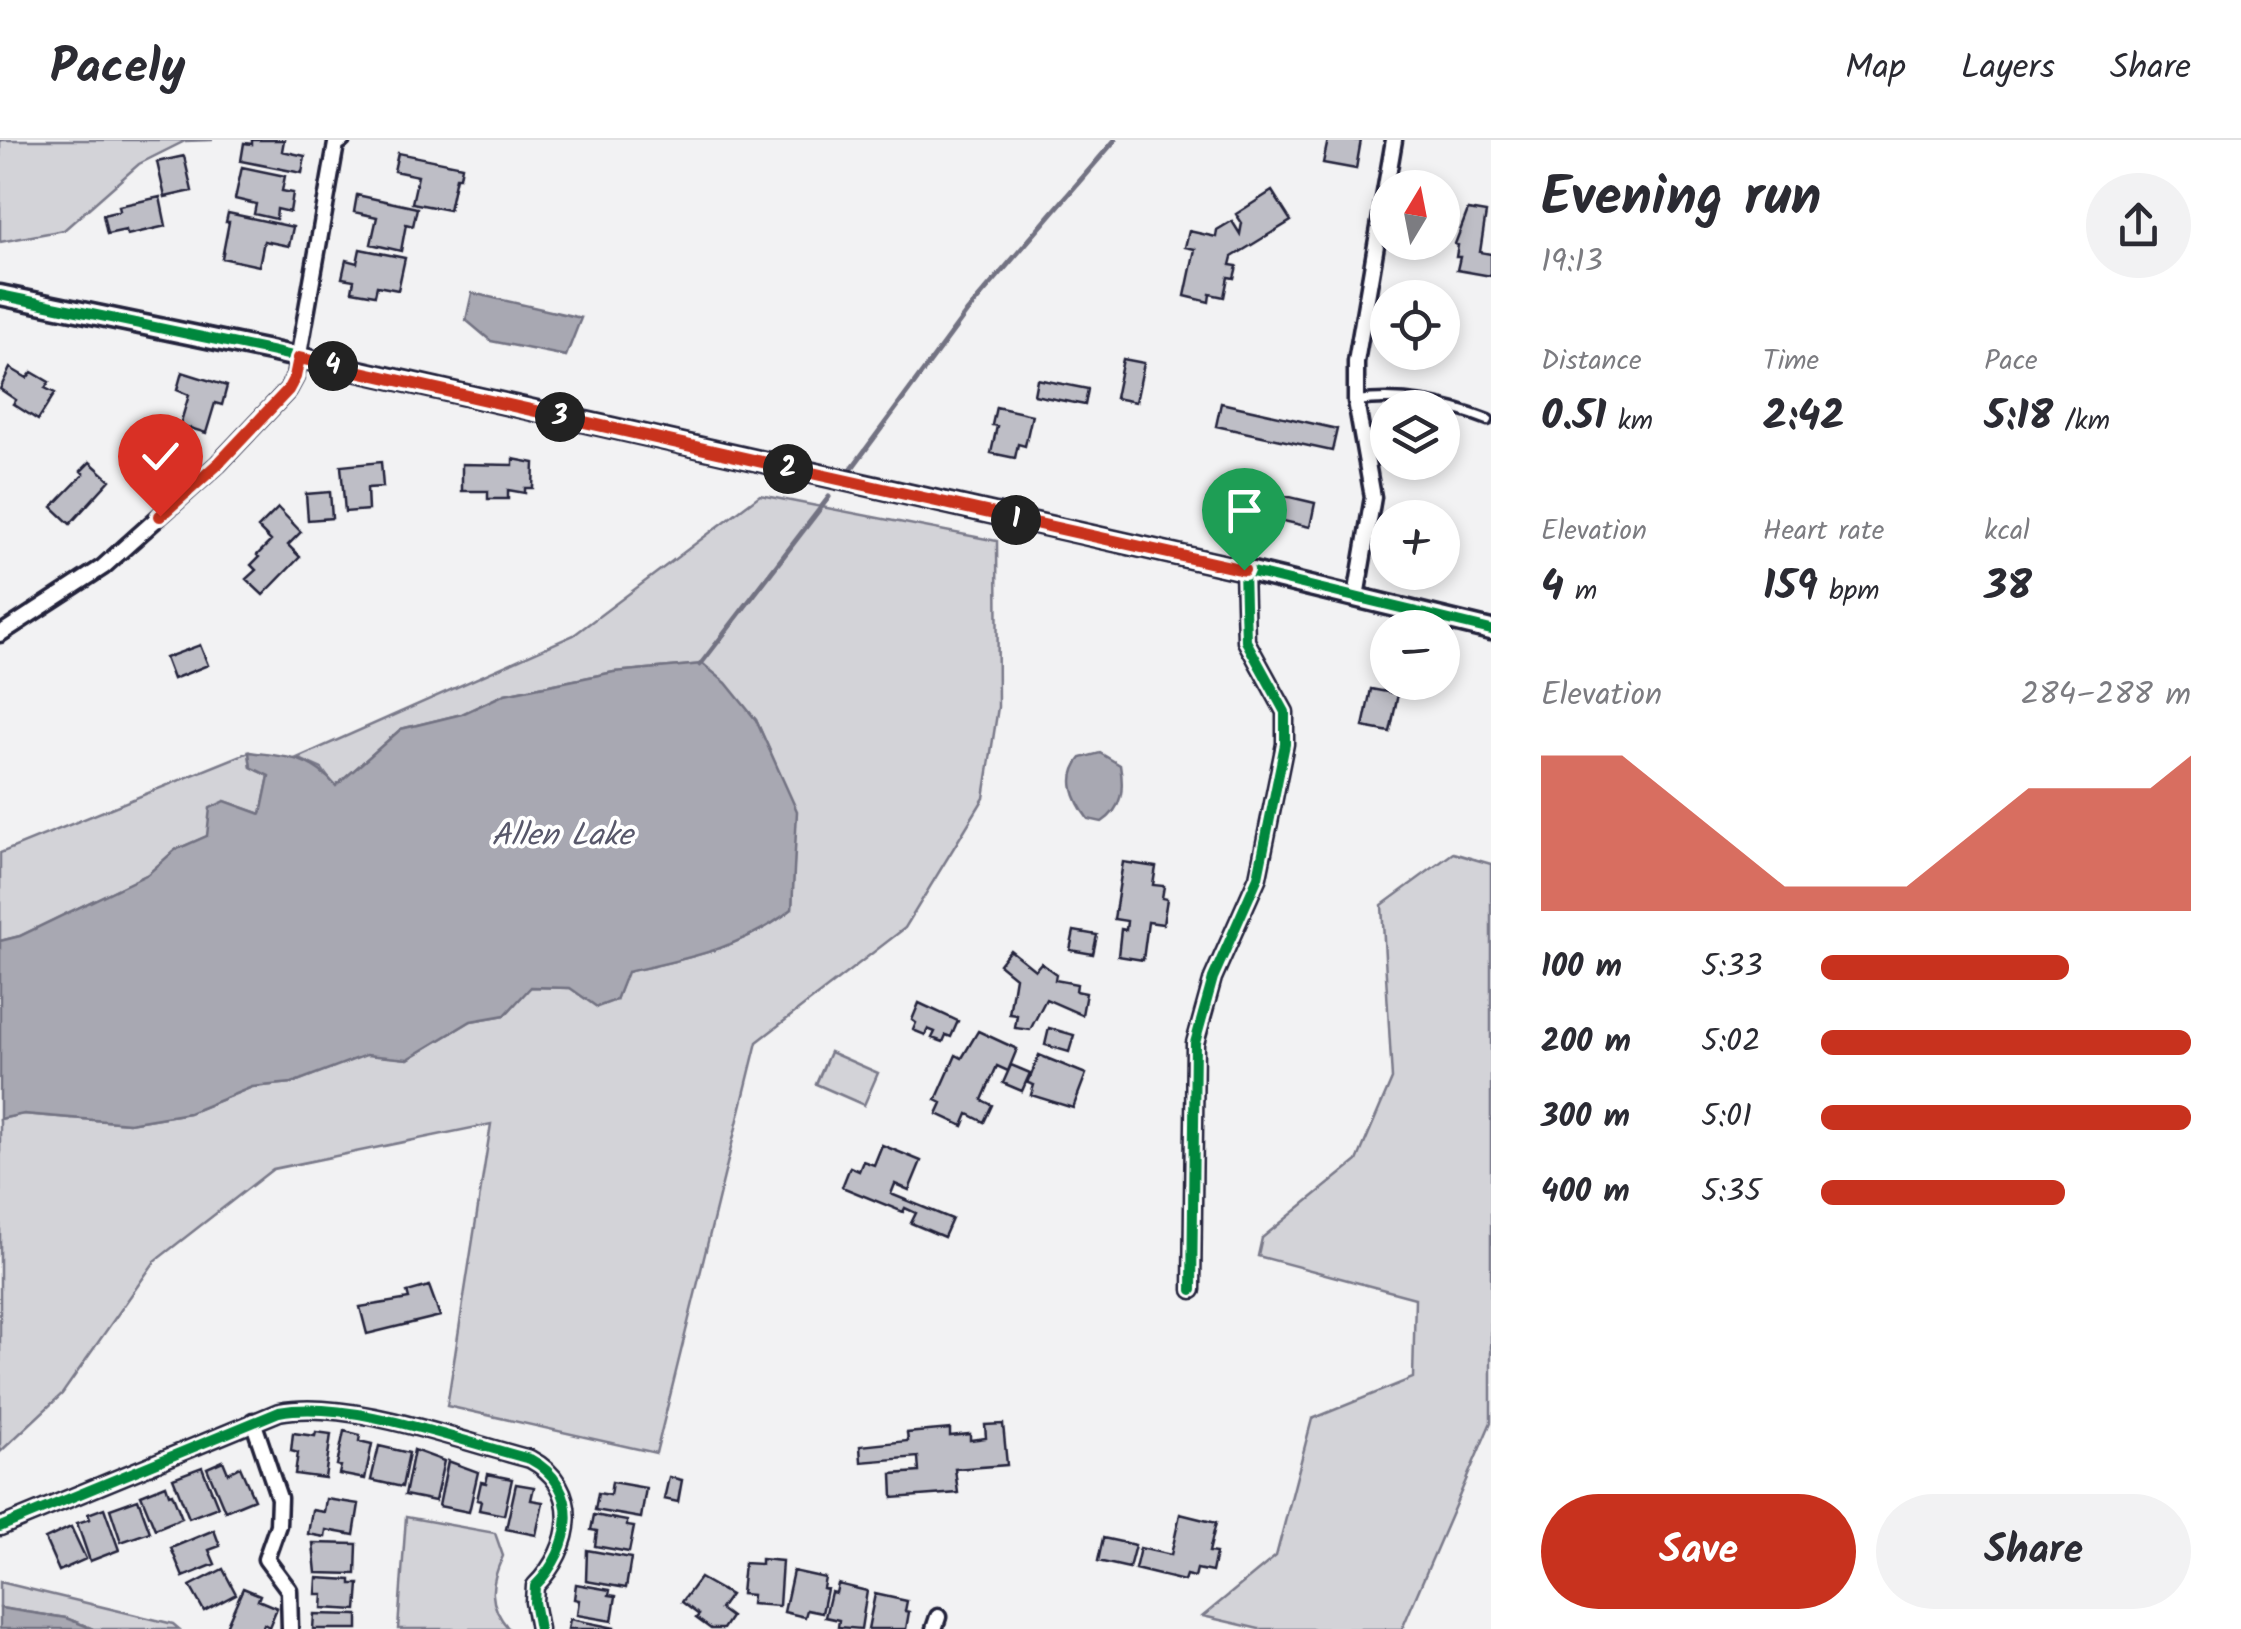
<!DOCTYPE html>
<html lang="en">
<head>
<meta charset="utf-8">
<style>
	:root { --surface:#fff; --page:#f2f2f3; --text:#2b2b33; --muted:#7c7c81; --line:#e1e1e2; --accent:#c8321e }
	body { margin:0; font-family:Kalam,sans-serif; background:var(--page); color:var(--text); height:100vh; display:flex; flex-direction:column; font-size:38px; white-space:nowrap }
	* { box-sizing:border-box; margin:0 }
	p { font-size:32px; color:var(--muted) }
	.icon { flex:none; width:55px; height:55px; fill:none; stroke:currentColor; stroke-width:2; stroke-linecap:round; stroke-linejoin:round }
	.map { position:relative; flex:1; overflow:hidden }
	.sheet { display:flex; flex-direction:column; background:var(--surface); width:750px }
	.sheet>* { flex:none }
	.needle { width:65px; rotate:10deg }
	.controls { position:absolute; left:1370px; top:30px; display:grid; gap:20px }
	.controls a { display:grid; place-items:center; width:90px; height:90px; border-radius:50%; background:var(--surface); box-shadow:0 5px 15px #0003; font-size:50px }
	.pin { position:absolute; display:grid; place-items:center; width:85px; height:85px; color:#fff; margin:-102px -42px; border-radius:50% 50% 50% 0; rotate:-45deg; box-shadow:0 0 10px #0007 }
	.pin .icon { rotate:45deg }
	.km { position:absolute; width:50px; height:50px; margin:-25px; border-radius:50%; background:#222; color:#fff; font-size:28px; line-height:50px; text-align:center }
	.round { display:grid; place-items:center; flex:none; width:105px; height:105px; border-radius:52px; background:var(--page) }
	.headline { display:flex; align-items:center; justify-content:space-between; height:170px; padding:0 50px }
	h1 { font-size:55px; font-weight:700; line-height:75px }
	.figures { display:grid; grid-template-columns:repeat(3,1fr); gap:15px; height:170px; padding:10px 50px }
	.figures div { display:grid; align-content:center }
	.figures b { font-size:42px; font-weight:700 }
	.figures small { font-size:28px; font-weight:400 }
	.figures p { font-size:28px }
	.chart { height:280px; padding:20px 50px }
	.chart p { display:flex; justify-content:space-between }
	.chart svg { width:100%; height:180px; margin-top:10px; fill:var(--accent); opacity:.7 }
	.cta { display:flex; gap:20px; margin-top:auto; padding:20px 50px }
	.cta a { flex:1; height:115px; border-radius:60px; background:var(--accent); color:#fff; font-size:40px; font-weight:700; line-height:115px; text-align:center }
	.cta a+a { background:var(--page); color:var(--text) }
	ul { padding:0 50px; list-style:none; font-size:32px }
	li { display:grid; grid-template-columns:160px 120px 1fr; align-items:center; height:75px }
	li i { height:25px; border-radius:12px; background:var(--accent) }
	header { display:flex; align-items:center; gap:60px; box-sizing:border-box; height:140px; padding:0 50px; background:var(--surface); border-bottom:2px solid var(--line) }
	header strong { font-size:48px }
	nav { display:flex; gap:55px; margin-inline-start:auto; font-size:35px }
	main { display:flex; flex:1; min-height:0 }
	.map>svg:first-child { display:block }
</style>
</head>
<body>
<header>
<strong>Pacely</strong>
<nav><a>Map</a><a>Layers</a><a>Share</a></nav>
</header>
<main>
<div class="map">
<svg width="1491" height="1489" viewBox="0 0 1491 1489">
	<rect width="100%" height="100%" fill="#f2f2f3"/>
	<filter id="ink" filterUnits="userSpaceOnUse"><feTurbulence type="fractalNoise" baseFrequency=".01" numOctaves="2"/><feDisplacementMap in="SourceGraphic" scale="20" xChannelSelector="R" yChannelSelector="G"/><feConvolveMatrix kernelMatrix="1 2 1 2 8 2 1 2 1" color-interpolation-filters="sRGB"/></filter>
	<g filter="url(#ink)">
		<path fill="#d3d3d8" stroke="#7a7a8a" stroke-width="2.5" d="M0 0H213L185 1 139 24 64 90 0 102Z
			M760 355 997 401 998 567 984 658 905 788 757 902 656 1313 447 1266 491 984 273 1029 155 1121 62 1254 0 1312V979L23 974 129 983 189 973 252 947 292 943 366 914 408 919 471 881 505 875 530 847 570 848 616 860 626 832C685 819 744 808 792 769L796 671 756 580 703 524 614 532 505 554 462 574 401 589 335 647 322 629 297 618 574 495Z
			M249 612 251 627 269 636 261 674 225 661 208 696 175 710 149 734 20 796 0 801V713Z
			M1453 713 1491 724V1282L1402 1489H1259L1203 1476 1276 1416 1312 1279 1413 1238 1415 1158 1258 1116 1262 1098 1357 1021 1392 939 1382 765Z
			M830 912 878 933 864 965 816 944Z
			M406 1377 495 1393 503 1416C490 1444 487 1464 509 1489H398Z
			M0 1442 173 1484 179 1489H93L66 1478 0 1468Z"/>
		<path fill="#a8a8b2" stroke="#727282" stroke-width="2.5" d="M472 153 581 178 566 216 491 201 466 180Z
			M703 524 726 543 756 580 797 671 792 769C744 808 685 819 627 832L616 860 597 867 570 848 531 847 505 875 471 881 408 919 366 915 292 943 252 947 189 973 129 983 24 974 0 979V801L20 796 148 734 175 710 207 696 210 668 225 661 261 674 269 636 251 627 249 612C287 617 310 616 336 646L401 589 462 574 505 554 614 532Z
			M1100 613 1120 625C1124 648 1123 668 1102 682L1088 679C1074 660 1064 638 1081 618Z
			M0 1468 66 1478 93 1489H0Z"/>
		<g fill="none" stroke-linecap="round" stroke-linejoin="round">
			<path stroke="#727282" stroke-width="5" d="M852 328 967 172 1115 0
				M700 525 829 357"/>
		</g>
		<path fill="#bebec6" stroke="#22223b" stroke-width="2.5" d="M252 0H284L282 11 305 16 302 33 241 21 244 3 252 4Z
			M1328 0H1361L1356 29 1323 23Z
			M398 13 462 26 460 37H456L449 70 412 63 418 36 394 31Z
			M184 16 192 51 165 57 157 22Z
			M242 27 285 36 282 51 293 53 290 72 277 69 276 79 254 74 256 64 235 59Z
			M1272 51 1291 81 1232 117 1230 125 1237 126 1234 138 1228 137 1224 157 1210 154 1209 162 1185 156 1195 109 1185 107 1189 91 1216 97 1217 90 1232 81 1240 94 1242 83 1236 74Z
			M357 55 417 68 413 86 406 84 401 111 371 104 377 77 354 72Z
			M160 57 166 86 127 95 126 90 107 94 103 75 120 71 119 66Z
			M1468 70 1486 73 1480 112 1491 114V136L1457 130 1460 117H1456L1458 105 1455 104Z
			M228 73 293 87 289 106 264 101 259 126 222 118 229 82H226Z
			M360 109 405 118 398 150 377 146 375 155 352 151 354 140 342 138 346 120 357 123Z
			M1123 219 1144 223 1136 262 1115 258Z
			M10 228 27 238 32 232 49 242 45 248 55 253 38 280 13 264 16 260 0 249Z
			M182 232 227 246 222 265 215 263 206 293 180 285 189 255 177 250Z
			M1037 239 1088 249 1085 265 1034 255Z
			M1221 263 1337 289 1332 311 1216 286Z
			M996 267 1032 275 1025 306 1018 304 1015 318 991 313 997 286 992 285Z
			M513 319 534 323 533 348H525V353L508 350V359H488V351H462V324L513 325Z
			M90 322 110 340 70 384 52 367 84 334 81 331Z
			M381 322 383 347 367 348 368 370 345 372 341 326Z
			M1253 351 1271 355 1269 366 1274 367 1277 354 1315 363 1310 387 1248 373Z
			M330 352 332 378 308 380 306 354Z
			M278 368 301 392 288 405 300 417 263 455 246 439 256 430 251 425 259 417 257 415 271 401 258 388Z
			M200 505 208 525 173 539 165 518Z
			M1371 549 1398 554 1390 592 1363 587Z
			M1123 722 1156 727 1153 745 1164 746 1162 758 1167 759 1163 784 1148 782 1143 820 1118 816 1121 789 1126 790 1127 781 1114 779Z
			M1074 791 1097 795 1093 814 1070 810Z
			M1010 810 1035 830 1041 823 1056 834 1055 840 1077 844 1076 851 1086 853 1082 875 1046 859 1030 890 1015 888 1017 875 1009 874 1015 837 999 824Z
			M919 863 958 881 951 897 946 895 943 902 932 898 935 892 928 889 925 895 913 890 916 883 912 880Z
			M1049 888 1074 895 1069 912 1045 905Z
			M978 891 1017 909 1008 931 997 926 982 960 992 965 984 982 968 974 963 986 937 974 942 963 936 960 956 915 962 918Z
			M1039 915 1086 934 1073 968 1031 955 1034 945 1028 943Z
			M1011 925 1030 933 1022 951 1003 943Z
			M882 1005 921 1021 909 1050 895 1044 891 1054 952 1079 944 1097 911 1083 916 1073 905 1068 903 1072 842 1047 850 1027 859 1031 863 1021 874 1025Z
			M429 1146 440 1176 367 1194 360 1167 409 1159 407 1152Z
			M1003 1284 1007 1325 955 1329 958 1353 893 1358 892 1334 919 1332 918 1317 861 1322 860 1306 908 1301 907 1293 950 1289V1296L970 1294V1300L986 1298 985 1285Z
			M344 1291 360 1295 359 1301 372 1304 365 1339 339 1334 341 1326 337 1325Z
			M316 1292 331 1294 325 1338 295 1334 298 1313 291 1311 293 1293 315 1296Z
			M379 1306 409 1313 402 1347 371 1340Z
			M414 1310 444 1321 435 1361 405 1355Z
			M223 1321 228 1333 240 1327 254 1359 225 1371 207 1328Z
			M448 1321 478 1332 469 1372 439 1366Z
			M202 1327 218 1367 189 1378 173 1338Z
			M488 1334 512 1339 504 1375 479 1370 481 1361 477 1360 481 1342 486 1343Z
			M669 1337 682 1340 678 1362 664 1359Z
			M612 1342 646 1348 641 1378 595 1370 598 1353 610 1355Z
			M516 1344 534 1347 531 1360 543 1362 536 1395 506 1389Z
			M166 1345 169 1354 172 1353 182 1378 155 1389 141 1355Z
			M138 1359 150 1392 121 1402 110 1369Z
			M326 1359 359 1364 354 1395 326 1390 325 1397 308 1394 312 1370 324 1372Z
			M104 1368 119 1410 90 1421 77 1383 90 1379 88 1374Z
			M1180 1374 1216 1383 1209 1412 1216 1413 1212 1432 1197 1429 1195 1437 1186 1435 1184 1441 1135 1429 1140 1408 1171 1415Z
			M594 1375 627 1381V1386L634 1387 629 1412 595 1406 597 1391 591 1390Z
			M71 1387 86 1419 59 1431 45 1399Z
			M214 1390 220 1406 209 1410 215 1424 183 1437 171 1408Z
			M1103 1398 1135 1405 1129 1428 1098 1421Z
			M313 1403 357 1404 356 1434 316 1433Z
			M587 1410 631 1418 626 1448 586 1441Z
			M761 1419 782 1421 779 1466 751 1464 752 1455 741 1454 744 1423 761 1424Z
			M223 1429 236 1454 204 1471 190 1446Z
			M793 1431 825 1438 823 1448 827 1449 822 1473 807 1470 805 1477 784 1472Z
			M317 1438 351 1440V1444H359L357 1470 322 1468 323 1454H316Z
			M700 1438 730 1455 720 1469 731 1477 723 1489H711L696 1478 699 1475 682 1462Z
			M576 1444 610 1450 609 1455 616 1456 612 1481 577 1475 579 1460 574 1459Z
			M838 1444 867 1451 861 1489 838 1487 839 1480 825 1477 831 1452 836 1453Z
			M243 1448 260 1455 258 1460 277 1468 269 1487 264 1484 262 1489H225Z
			M875 1454 907 1461 905 1471 909 1472 906 1489H868Z
			M314 1474 358 1475V1489H313Z
			M570 1479 615 1488V1489H568Z"/>
		<g fill="none" stroke-linecap="round" stroke-linejoin="round">
			<g stroke="#22223b" stroke-width="15">
				<path id="service" d="M1356 261C1403 255 1444 263 1488 280"/>
			</g>
			<g stroke="#22223b" stroke-width="21">
				<path id="minor" d="M1356 457 1373 357 1356 261V222L1394 0
					M0 494 103 427 218 324 288 250 295 237 336 4 342 0
					M1192 1150 1195 903 1213 838 1258 737 1285 604V572L1246 501 1244 430
					M253 1281 279 1358 278 1385 266 1419 289 1450 290 1489
					M0 1387 279 1272C350 1259 459 1301 530 1319 583 1347 573 1408 535 1446L534 1462 539 1489
					M934 1489 938 1477"/>
			</g>
			<g stroke="#22223b" stroke-width="25">
				<path id="tertiary" d="M0 155 270 211 1244 430 1491 490"/>
			</g>
			<use href="#service" stroke="#fff" stroke-width="8"/>
			<use href="#minor" stroke="#fff" stroke-width="14"/>
			<use href="#tertiary" stroke="#fff" stroke-width="18"/>
			<g stroke="#fff" stroke-width="16">
				<path id="cycleway" d="M0 155 270 211 1244 430 1491 490
					M1192 1150 1195 903 1213 838 1258 737 1285 604V572L1246 501 1244 430
					M0 1387 279 1272C350 1259 459 1301 530 1319 583 1347 573 1408 535 1446L534 1462 539 1489"/>
			</g>
			<use href="#cycleway" stroke="#00873e" stroke-width="10"/>
		</g>
	</g>
	<g fill="none" stroke-linecap="round" stroke-linejoin="round" filter="url(#ink)">
		<g stroke="#fff" stroke-width="20">
			<path id="route" d="M160 376 218 324 288 250 295 237 299 218 1244 430"/>
		</g>
		<use href="#route" stroke="#c8321e" stroke-width="12"/>
	</g>
	<g text-anchor="middle" dominant-baseline="central" stroke-width="8" stroke-linejoin="round" paint-order="stroke">
		<g font-size="32" font-style="italic" fill="#58586b" stroke="#fff">
			<text x="562" y="696">Allen Lake</text>
		</g>
	</g>
</svg>
<div class="controls">
<a><svg class="needle" viewBox="-14 -14 28 28"><path d="M0-13l5 13h-10z" fill="#e53935"/><path d="M0 13l5-13h-10z" fill="#7c7c81"/></svg></a>
<a><svg class="icon" aria-label="locate" viewBox="0 0 24 24"><circle cx="12" cy="12" r="6"/><path d="M12 2v4M12 18v4M2 12h4M18 12h4"/></svg></a>
<a><svg class="icon" aria-label="layers" viewBox="0 0 24 24"><path d="M12 4l9 5-9 5-9-5zM3 14l9 5 9-5"/></svg></a>
<a>+</a>
<a>−</a>
</div>
<div class="pin" style="left:1244px;top:430px;background:#1e9e55"><svg class="icon" aria-label="arrive" viewBox="0 0 24 24"><path d="M6 21V4h12l-3 4 3 4H6"/></svg></div>
<div class="pin" style="left:160px;top:376px;background:#d93025"><svg class="icon" aria-label="check" viewBox="0 0 24 24"><path d="M5 12l5 5 9-10"/></svg></div>
<b class="km" style="left:1016px;top:380px">1</b>
<b class="km" style="left:788px;top:329px">2</b>
<b class="km" style="left:560px;top:277px">3</b>
<b class="km" style="left:333px;top:226px">4</b>
</div>
<section class="sheet">
<div class="headline"><div><h1>Evening run</h1><p>19:13</p></div><a class="round"><svg class="icon" aria-label="share" viewBox="0 0 24 24"><path d="M12 15V3M7 8l5-5 5 5M5 13v7h14v-7"/></svg></a></div>
<div class="figures">
<div><p>Distance</p><b>0.51<small> km</small></b></div>
<div><p>Time</p><b>2:42</b></div>
<div><p>Pace</p><b>5:18<small> /km</small></b></div>
</div>
<div class="figures">
<div><p>Elevation</p><b>4<small> m</small></b></div>
<div><p>Heart rate</p><b>159<small> bpm</small></b></div>
<div><p>kcal</p><b>38</b></div>
</div>
<div class="chart"><p><span>Elevation</span>284–288 m</p>
<svg viewBox="0 0 160 44" preserveAspectRatio="none"><path d="M0 44V6L10 6L20 6L30 14L40 22L50 30L60 38L70 38L80 38L90 38L100 30L110 22L120 14L130 14L140 14L150 14L160 6V44z"/></svg>
</div>
<ul>
<li><b>100 m</b>5:33<i style="width:67%"></i></li>
<li><b>200 m</b>5:02<i style="width:100%"></i></li>
<li><b>300 m</b>5:01<i style="width:100%"></i></li>
<li><b>400 m</b>5:35<i style="width:66%"></i></li>
</ul>
<div class="cta"><a>Save</a><a>Share</a></div>
</section>
</main>
</body>
</html>
